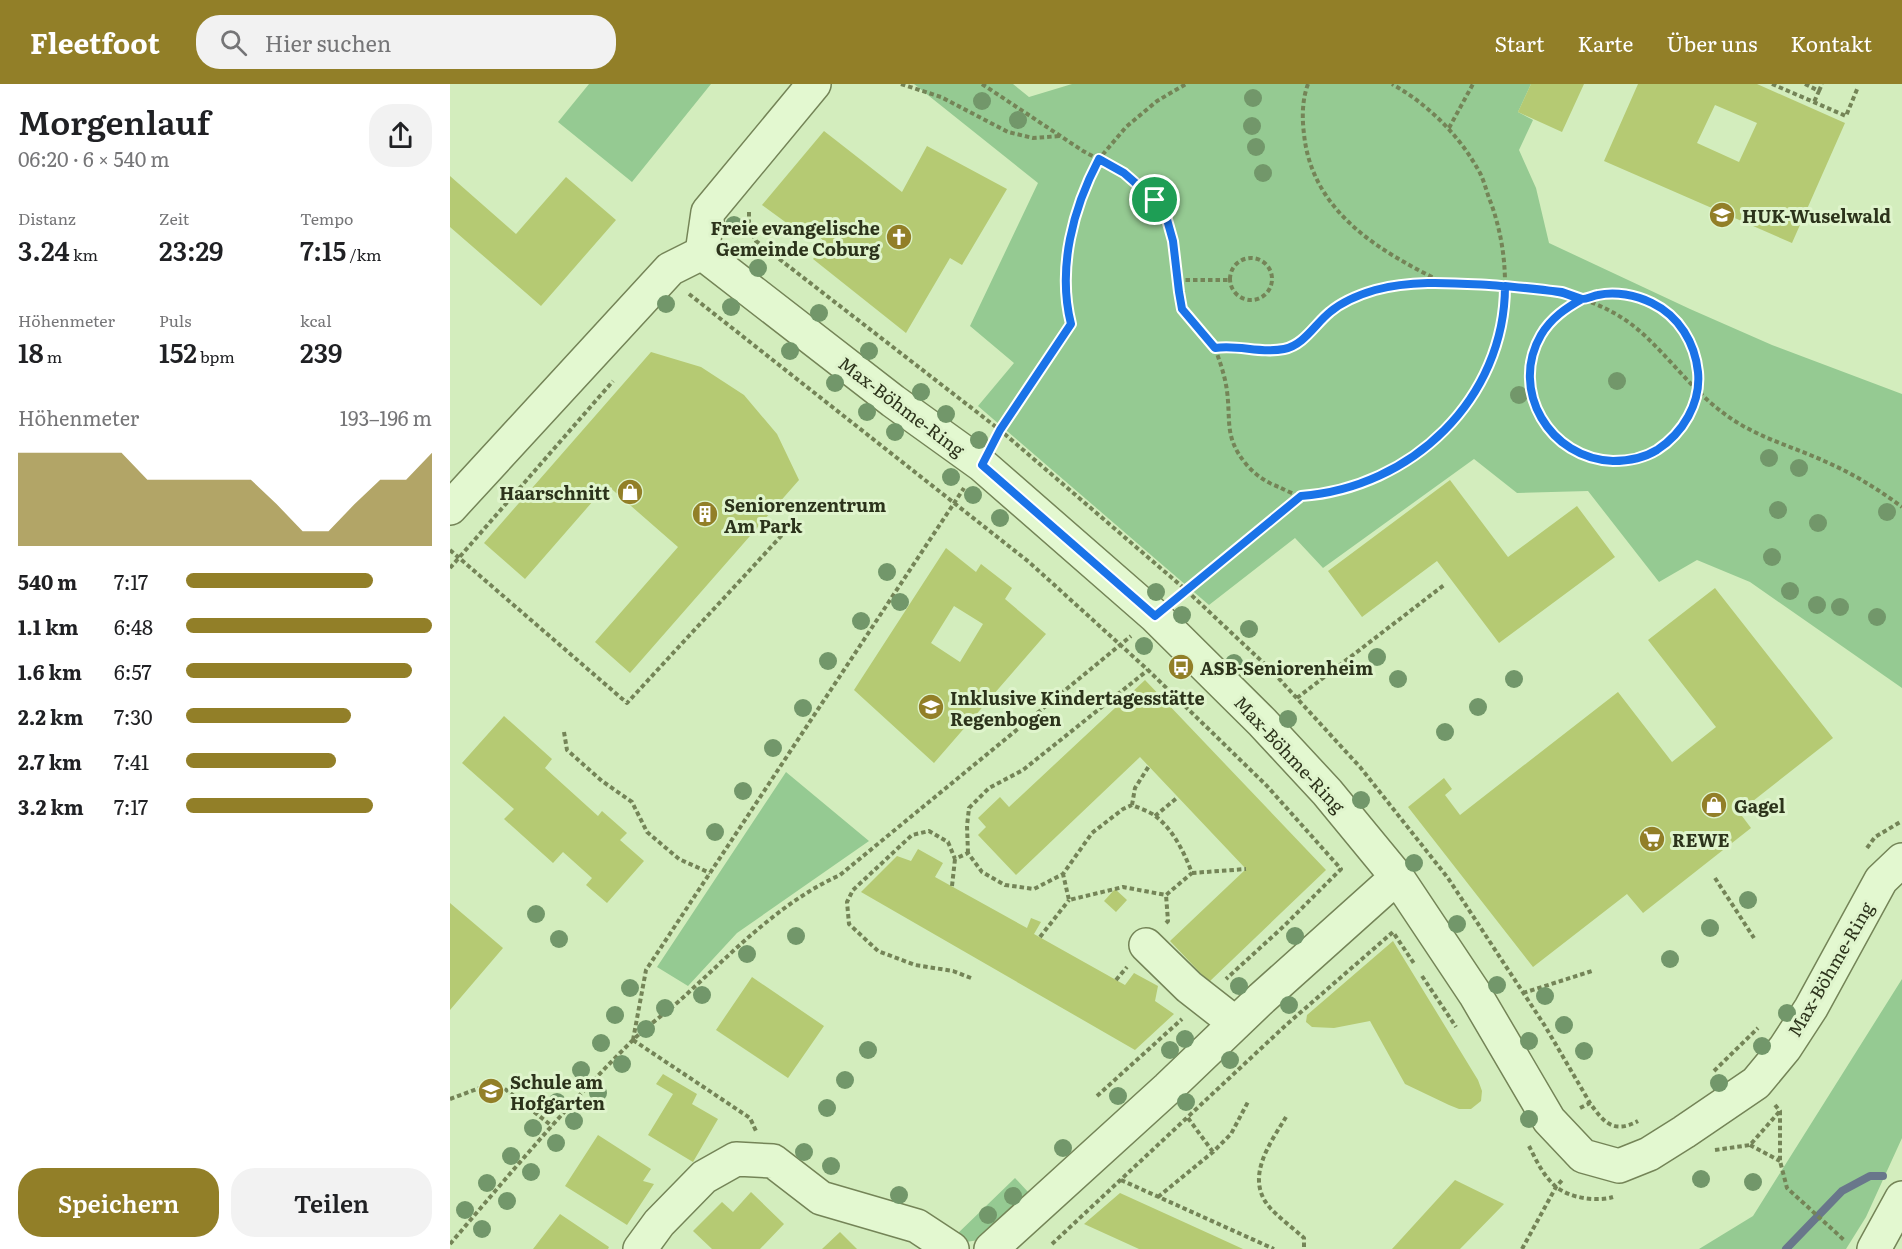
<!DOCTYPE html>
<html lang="de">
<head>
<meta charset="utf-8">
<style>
	:root { --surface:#fff; --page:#f2f2f2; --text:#202124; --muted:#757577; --accent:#927f28 }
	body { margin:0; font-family:Literata,serif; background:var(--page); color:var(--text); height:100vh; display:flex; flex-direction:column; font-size:22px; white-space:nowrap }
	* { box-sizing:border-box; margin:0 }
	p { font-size:20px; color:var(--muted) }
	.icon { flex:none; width:33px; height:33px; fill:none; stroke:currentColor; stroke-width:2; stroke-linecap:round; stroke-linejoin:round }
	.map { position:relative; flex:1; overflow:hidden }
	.side { display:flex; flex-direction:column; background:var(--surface); width:450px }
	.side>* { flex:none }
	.pin { position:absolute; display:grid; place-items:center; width:51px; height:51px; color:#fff; margin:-26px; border:3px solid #fff; border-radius:50%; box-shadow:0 2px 6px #0007 }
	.round { display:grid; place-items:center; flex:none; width:63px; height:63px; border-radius:24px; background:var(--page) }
	.headline { display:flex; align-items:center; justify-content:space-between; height:102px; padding:0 18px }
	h1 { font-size:33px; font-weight:600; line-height:45px }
	.figures { display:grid; grid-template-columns:repeat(3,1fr); gap:9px; height:102px; padding:6px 18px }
	.figures div { display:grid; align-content:center }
	.figures b { font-size:26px; font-weight:600 }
	.figures small { font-size:16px; font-weight:400 }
	.figures p { font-size:16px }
	.chart { height:168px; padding:12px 18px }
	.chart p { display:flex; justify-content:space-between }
	.chart svg { width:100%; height:108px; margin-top:6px; fill:var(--accent); opacity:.7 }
	.cta { display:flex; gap:12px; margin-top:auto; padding:12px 18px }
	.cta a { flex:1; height:69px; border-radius:24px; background:var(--accent); color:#fff; font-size:24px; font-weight:600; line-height:69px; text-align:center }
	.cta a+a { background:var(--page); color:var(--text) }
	ul { padding:0 18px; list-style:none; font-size:20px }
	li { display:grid; grid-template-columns:96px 72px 1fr; align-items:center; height:45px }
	li i { height:15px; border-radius:8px; background:var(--accent) }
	header { display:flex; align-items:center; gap:36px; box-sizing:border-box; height:84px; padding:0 30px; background:var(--accent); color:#fff }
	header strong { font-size:28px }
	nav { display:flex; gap:33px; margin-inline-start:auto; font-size:21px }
	.search { width:420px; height:54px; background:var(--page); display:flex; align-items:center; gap:15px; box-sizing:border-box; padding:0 21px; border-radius:24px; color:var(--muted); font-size:22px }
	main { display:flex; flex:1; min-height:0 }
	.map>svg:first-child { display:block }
</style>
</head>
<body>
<header>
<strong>Fleetfoot</strong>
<div class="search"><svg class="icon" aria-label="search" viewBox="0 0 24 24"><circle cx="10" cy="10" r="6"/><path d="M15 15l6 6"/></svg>Hier suchen</div>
<nav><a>Start</a><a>Karte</a><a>Über uns</a><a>Kontakt</a></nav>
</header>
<main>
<section class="side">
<div class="headline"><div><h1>Morgenlauf</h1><p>06:20 · 6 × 540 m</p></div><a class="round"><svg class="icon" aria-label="share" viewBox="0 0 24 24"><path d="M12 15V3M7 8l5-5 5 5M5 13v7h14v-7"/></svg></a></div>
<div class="figures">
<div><p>Distanz</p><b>3.24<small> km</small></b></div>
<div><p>Zeit</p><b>23:29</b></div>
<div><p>Tempo</p><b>7:15<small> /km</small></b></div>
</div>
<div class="figures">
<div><p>Höhenmeter</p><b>18<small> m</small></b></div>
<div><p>Puls</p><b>152<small> bpm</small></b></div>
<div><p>kcal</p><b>239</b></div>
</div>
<div class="chart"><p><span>Höhenmeter</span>193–196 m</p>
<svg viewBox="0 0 160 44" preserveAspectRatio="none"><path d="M0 44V6L10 6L20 6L30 6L40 6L50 17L60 17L70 17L80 17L90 17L100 27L110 38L120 38L130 27L140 17L150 17L160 6V44z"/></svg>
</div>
<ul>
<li><b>540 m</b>7:17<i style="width:76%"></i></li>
<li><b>1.1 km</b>6:48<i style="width:100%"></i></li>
<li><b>1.6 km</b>6:57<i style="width:92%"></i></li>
<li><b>2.2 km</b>7:30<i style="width:67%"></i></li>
<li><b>2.7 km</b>7:41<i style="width:61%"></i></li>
<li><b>3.2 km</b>7:17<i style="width:76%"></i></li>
</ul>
<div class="cta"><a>Speichern</a><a>Teilen</a></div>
</section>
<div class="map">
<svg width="1452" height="1165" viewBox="0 0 1452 1165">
	<rect width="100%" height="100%" fill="#d3edbd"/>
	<path fill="#95ca92" d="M139 0H261L182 98 108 38Z
		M464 0H563L579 13 622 0H1081L1068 28 1083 36 1069 66 1086 104 1099 159 1240 225 1322 261 1452 310V604L1300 498 1247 476 1209 498 1138 407 1067 409 1024 375 873 484 845 454 759 521 528 322 564 279 520 242 588 99Z
		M336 688 419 757 287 849 238 902 207 883Z
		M1452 895V1054L1416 1133 1396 1165H1249L1303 1132Z
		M565 1094 579 1109 535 1155 516 1158 504 1153Z"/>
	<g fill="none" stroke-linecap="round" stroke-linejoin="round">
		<path stroke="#69778b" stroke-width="8" d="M1336 1165 1392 1107 1420 1092H1433"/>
	</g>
	<path fill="#b5ca73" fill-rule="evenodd" d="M1081 0H1134L1112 48 1068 28Z
		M1188 0H1307L1395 39 1342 159 1154 77ZM1265 21 1307 39 1289 78 1247 59Z
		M374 47 452 108 477 62 557 105 512 181 500 174 456 249 363 175 376 159 356 141 349 148 312 121Z
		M0 92 66 150 116 93 166 136 91 222 0 143Z
		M201 268 251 283 294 311 327 350 349 396 180 589 145 558 228 463 157 401 75 495 34 459Z
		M1000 396 1058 473 1127 422 1165 473 1049 559 987 477 912 533 878 487Z
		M496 464 526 488 531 480 562 504 555 515 596 550 484 679 404 606ZM504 522 533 540 510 578 481 559Z
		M1265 504 1383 654 1289 728 1301 744 1193 829 1177 810 1083 883 958 723 994 694 1002 705 995 711 1010 731 1168 608 1222 678 1266 643 1198 556Z
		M695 596 876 786 759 898 720 857 796 785 690 673 566 791 528 751 536 743 528 734 550 713 559 723Z
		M54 632 102 675 95 684 148 732 152 727 177 749 170 756 194 777 157 819 136 801 142 794 113 768 103 779 54 735 64 725 12 679Z
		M468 765 493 779 485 793 577 844 581 834 591 838 584 850 675 901 684 889 708 902 705 917 724 930 685 966 411 808 447 772 461 777Z
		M665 805 677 816 666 828 654 817Z
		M0 819 53 864 0 926Z
		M943 857 1028 996 1032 1007 1031 1017 1021 1025H1009L999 1021 955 1000 920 937 884 944 862 943 856 938 857 931Z
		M302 893 374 942 338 994 266 946Z
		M213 990 247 1010 242 1020 268 1035 243 1078 198 1051 223 1010 206 1000Z
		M148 1051 201 1085 193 1097 204 1100 177 1141 115 1102Z
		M1005 1096 1054 1120 1010 1165H942Z
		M301 1108 334 1140 310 1165H262L243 1147 272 1118 283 1128Z
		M670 1109 736 1139 793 1165H689L634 1140Z
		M110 1130 159 1163 158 1165H83Z
		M390 1148 407 1165H372Z"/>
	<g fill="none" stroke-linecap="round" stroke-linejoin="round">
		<g stroke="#748457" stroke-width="36">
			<path id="minor" d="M252 169 443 317 532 381 705 532 812 638 877 708 947 793 1025 910 1099 1036 1133 1072 1169 1082 1199 1070 1234 1048 1306 999 1335 964 1361 924 1431 796 1452 776
				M252 169 258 128 364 0
				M0 424 220 185 252 169
				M696 861 739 903 785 939
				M190 1165 209 1139 254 1093 286 1075 323 1077 371 1114 467 1142 502 1165
				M541 1165 718 1004 812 914 947 793
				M1424 1165 1452 1114"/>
		</g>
		<path stroke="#748457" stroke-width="4" stroke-dasharray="4.5 3" stroke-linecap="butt" d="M451 0 491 13 558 48 583 54 610 52
			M532 0 633 67 674 89 705 116 716 132 723 157 729 208 732 225 765 264C789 260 814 273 837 264 855 258 865 242 878 229 899 210 930 204 958 200 983 197 1009 199 1035 201 1092 204 1147 209 1192 249 1228 282 1251 319 1295 343 1320 357 1348 365 1374 377 1402 389 1428 405 1452 423
			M858 0C852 16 852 34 854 50 862 128 929 167 992 198
			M1322 0 1396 32 1408 3
			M1355 0 1369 7 1364 18
			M1369 7 1372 0
			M999 44 1023 0
			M299 128V143L306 157 550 346 736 506 821 586 910 683 998 794 1095 942 1140 1019
			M780 195a21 21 0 1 1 42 0a21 21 0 1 1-42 0Z
			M728 196H779
			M1080 293a84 84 0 1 1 168 0a84 84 0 1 1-168 0Z
			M239 210 579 478 698 586 817 702 891 785 834 842 776 895
			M765 264C770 278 775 292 777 307 781 338 774 353 796 380 804 390 817 399 829 403 835 406 843 410 850 412 860 414 875 410 886 407 944 393 1010 348 1035 291 1060 237 1061 175 1041 119 1037 110 1035 99 1030 89 1010 52 979 21 942 0
			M545 355 621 240 617 224 616 169 634 103 649 75 676 43 707 17 736 0
			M0 466 177 619 345 437
			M0 484 163 297
			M729 513 851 412
			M847 614 994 501
			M114 648 117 666 152 697 182 718 197 748 229 775 260 789
			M682 721 685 704 699 682
			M705 732 728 713
			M1417 764 1425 753 1452 737
			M518 769 517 742 519 724 539 704 573 686 698 586
			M742 789 796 785
			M1265 794 1304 854
			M502 802 505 775
			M716 839 718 837 716 811
			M590 853 619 816
			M972 892 1006 943
			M521 894 503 887 465 881 428 867 399 840 397 818 403 806 462 751 479 747 498 758 505 775 518 769 532 788 555 801 584 805 613 790 642 749 673 725 682 721C689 724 698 727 704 731 723 745 734 768 742 789L716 811 673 803 619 816 613 790
			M666 896 677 883
			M1073 909 1142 887
			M183 956 196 886 514 404
			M183 956 300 1034 306 1047
			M1264 987 1308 944
			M647 1012 732 935
			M0 1015 46 998 102 1042
			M1325 1021 1330 1027V1077L1337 1104 1394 1156
			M1130 1024 1140 1019C1154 1039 1164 1050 1188 1037
			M836 1033C819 1061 793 1096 822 1126 832 1136 844 1145 854 1154V1165
			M738 1034 763 1068
			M1300 1061 1330 1077
			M1079 1062C1086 1076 1093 1091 1105 1102 1119 1114 1146 1118 1163 1113
			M1265 1066 1300 1061 1330 1027
			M671 1096 824 1165
			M708 1113 763 1068 781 1050 799 1016
			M0 1160C59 1091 117 1021 182 957 200 939 222 925 240 907 287 864 331 818 390 791L681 552
			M602 1160 836 941 943 848 965 881
			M1072 1165 1106 1103 1113 1095"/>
		<use href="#minor" stroke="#e3f8d0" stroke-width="33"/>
	</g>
	<g fill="#72976a">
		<circle cx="803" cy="14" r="9"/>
		<circle cx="532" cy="17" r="9"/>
		<circle cx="568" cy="36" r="9"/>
		<circle cx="802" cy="42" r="9"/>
		<circle cx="806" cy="63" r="9"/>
		<circle cx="813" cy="89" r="9"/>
		<circle cx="284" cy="141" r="9"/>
		<circle cx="308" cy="184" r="9"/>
		<circle cx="216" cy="220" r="9"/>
		<circle cx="281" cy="223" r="9"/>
		<circle cx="369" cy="229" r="9"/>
		<circle cx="340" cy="267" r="9"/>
		<circle cx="419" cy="267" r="9"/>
		<circle cx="1167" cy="297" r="9"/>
		<circle cx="385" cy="299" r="9"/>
		<circle cx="471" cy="308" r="9"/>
		<circle cx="1069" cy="311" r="9"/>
		<circle cx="417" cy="328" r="9"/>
		<circle cx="496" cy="330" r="9"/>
		<circle cx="445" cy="348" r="9"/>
		<circle cx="529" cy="356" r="9"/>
		<circle cx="1319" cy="374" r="9"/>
		<circle cx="1349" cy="384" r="9"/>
		<circle cx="501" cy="393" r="9"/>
		<circle cx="523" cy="411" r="9"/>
		<circle cx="1328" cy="426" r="9"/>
		<circle cx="1437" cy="428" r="9"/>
		<circle cx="550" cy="434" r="9"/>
		<circle cx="1368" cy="439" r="9"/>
		<circle cx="1322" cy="473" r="9"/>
		<circle cx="437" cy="488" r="9"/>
		<circle cx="1340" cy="507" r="9"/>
		<circle cx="706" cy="508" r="9"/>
		<circle cx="450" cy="518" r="9"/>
		<circle cx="1367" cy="521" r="9"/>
		<circle cx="1390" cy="523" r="9"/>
		<circle cx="732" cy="531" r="9"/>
		<circle cx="1427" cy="533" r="9"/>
		<circle cx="411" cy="537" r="9"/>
		<circle cx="799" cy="545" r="9"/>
		<circle cx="694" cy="562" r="9"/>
		<circle cx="927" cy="573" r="9"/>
		<circle cx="378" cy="577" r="9"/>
		<circle cx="784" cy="579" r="9"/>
		<circle cx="948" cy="595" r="9"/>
		<circle cx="1064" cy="595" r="9"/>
		<circle cx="1028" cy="623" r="9"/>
		<circle cx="353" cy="624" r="9"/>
		<circle cx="838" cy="635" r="9"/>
		<circle cx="995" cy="648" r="9"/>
		<circle cx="323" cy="664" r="9"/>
		<circle cx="293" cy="707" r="9"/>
		<circle cx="911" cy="716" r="9"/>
		<circle cx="265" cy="748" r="9"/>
		<circle cx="964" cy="779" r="9"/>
		<circle cx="1298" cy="816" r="9"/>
		<circle cx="86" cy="830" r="9"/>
		<circle cx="1007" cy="840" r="9"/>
		<circle cx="1260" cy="844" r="9"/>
		<circle cx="346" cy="852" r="9"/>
		<circle cx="845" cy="852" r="9"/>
		<circle cx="109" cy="855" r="9"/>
		<circle cx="297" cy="870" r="9"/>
		<circle cx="1220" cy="875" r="9"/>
		<circle cx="1047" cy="901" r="9"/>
		<circle cx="789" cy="902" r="9"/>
		<circle cx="180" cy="904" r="9"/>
		<circle cx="252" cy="911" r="9"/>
		<circle cx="1095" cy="912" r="9"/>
		<circle cx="839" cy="921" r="9"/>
		<circle cx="215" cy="924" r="9"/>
		<circle cx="1337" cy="929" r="9"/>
		<circle cx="165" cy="931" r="9"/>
		<circle cx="1114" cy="941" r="9"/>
		<circle cx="196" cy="945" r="9"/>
		<circle cx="735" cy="955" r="9"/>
		<circle cx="1079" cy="957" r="9"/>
		<circle cx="151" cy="959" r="9"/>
		<circle cx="1312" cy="962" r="9"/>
		<circle cx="418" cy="966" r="9"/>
		<circle cx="720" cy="966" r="9"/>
		<circle cx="1134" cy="967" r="9"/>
		<circle cx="780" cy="976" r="9"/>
		<circle cx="172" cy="980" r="9"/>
		<circle cx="131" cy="986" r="9"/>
		<circle cx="395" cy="996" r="9"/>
		<circle cx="1269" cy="999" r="9"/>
		<circle cx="148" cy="1009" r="9"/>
		<circle cx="668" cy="1012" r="9"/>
		<circle cx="107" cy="1018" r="9"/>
		<circle cx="736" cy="1018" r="9"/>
		<circle cx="377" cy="1024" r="9"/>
		<circle cx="1079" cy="1035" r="9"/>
		<circle cx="124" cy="1037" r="9"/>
		<circle cx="83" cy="1044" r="9"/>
		<circle cx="106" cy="1059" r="9"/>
		<circle cx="613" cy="1064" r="9"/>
		<circle cx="354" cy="1068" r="9"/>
		<circle cx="61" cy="1072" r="9"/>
		<circle cx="381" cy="1082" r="9"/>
		<circle cx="81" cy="1088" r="9"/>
		<circle cx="1251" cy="1095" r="9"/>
		<circle cx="1303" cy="1098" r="9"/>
		<circle cx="37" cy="1099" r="9"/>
		<circle cx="449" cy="1111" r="9"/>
		<circle cx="563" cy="1112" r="9"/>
		<circle cx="57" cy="1117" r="9"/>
		<circle cx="15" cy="1126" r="9"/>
		<circle cx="538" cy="1131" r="9"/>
		<circle cx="32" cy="1145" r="9"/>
	</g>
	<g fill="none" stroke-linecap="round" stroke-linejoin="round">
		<g stroke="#fff" stroke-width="12">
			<path id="route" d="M705 116 674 89 649 75C623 124 607 184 621 240L550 346 532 381 705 532 851 412C961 404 1055 315 1055 202L1112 208 1132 215C1116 224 1101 234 1091 251 1059 306 1100 375 1163 377 1178 377 1194 374 1207 366 1233 349 1251 319 1248 288 1245 259 1229 232 1202 219 1186 211 1165 207 1148 211 1142 212 1136 216 1130 215 1123 213 1116 209 1108 208 1085 204 1062 203 1039 201 1001 199 962 196 925 206 908 211 893 217 880 228 865 240 854 261 834 265 810 270 788 260 765 264L732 225 729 208 723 157 716 132 705 116"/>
		</g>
		<use href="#route" stroke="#1a73e8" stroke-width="8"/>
	</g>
	<defs>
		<g id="school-disc" transform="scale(1.35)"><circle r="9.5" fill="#927f28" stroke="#dff4cc"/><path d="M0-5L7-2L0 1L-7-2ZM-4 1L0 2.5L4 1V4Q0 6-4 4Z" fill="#fff"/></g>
		<g id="church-disc" transform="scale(1.35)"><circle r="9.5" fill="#927f28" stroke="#dff4cc"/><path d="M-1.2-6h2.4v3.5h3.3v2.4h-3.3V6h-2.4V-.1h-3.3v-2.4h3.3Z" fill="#fff"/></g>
		<g id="shop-disc" transform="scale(1.35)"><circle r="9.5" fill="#927f28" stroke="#dff4cc"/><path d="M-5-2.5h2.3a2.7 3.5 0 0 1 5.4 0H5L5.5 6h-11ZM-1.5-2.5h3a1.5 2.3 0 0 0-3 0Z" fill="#fff"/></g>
		<g id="building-disc" transform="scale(1.35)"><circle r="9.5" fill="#927f28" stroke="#dff4cc"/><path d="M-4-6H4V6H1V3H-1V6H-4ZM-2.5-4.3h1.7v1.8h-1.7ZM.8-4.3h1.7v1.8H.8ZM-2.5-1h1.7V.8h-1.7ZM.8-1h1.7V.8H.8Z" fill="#fff"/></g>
		<g id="bus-disc" transform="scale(1.35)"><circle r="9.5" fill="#927f28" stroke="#dff4cc"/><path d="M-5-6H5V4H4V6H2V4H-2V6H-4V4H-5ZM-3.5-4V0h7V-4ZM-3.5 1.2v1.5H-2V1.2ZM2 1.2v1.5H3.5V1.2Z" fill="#fff"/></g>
		<g id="supermarket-disc" transform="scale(1.35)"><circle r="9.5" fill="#927f28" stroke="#dff4cc"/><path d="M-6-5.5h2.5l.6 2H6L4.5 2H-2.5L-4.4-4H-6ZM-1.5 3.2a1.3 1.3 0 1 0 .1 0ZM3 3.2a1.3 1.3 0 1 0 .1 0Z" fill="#fff"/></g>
	</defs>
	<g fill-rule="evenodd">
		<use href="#school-disc" x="1272" y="131"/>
		<use href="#church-disc" x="449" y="153"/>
		<use href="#shop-disc" x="180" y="408"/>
		<use href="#building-disc" x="255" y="430"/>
		<use href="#bus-disc" x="731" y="583"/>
		<use href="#school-disc" x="481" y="623"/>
		<use href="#shop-disc" x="1264" y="721"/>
		<use href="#supermarket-disc" x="1202" y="755"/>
		<use href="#school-disc" x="41" y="1007"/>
	</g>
	<g text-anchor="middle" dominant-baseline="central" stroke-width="6" stroke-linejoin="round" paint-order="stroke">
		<g font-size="18" font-weight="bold" fill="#2c331b" stroke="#dff4cc" text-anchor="start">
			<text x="1292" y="131">HUK-Wuselwald</text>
			<text x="430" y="143" text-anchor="end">Freie evangelische<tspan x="430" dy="21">Gemeinde Coburg</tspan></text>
			<text x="160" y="408" text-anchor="end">Haarschnitt</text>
			<text x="274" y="420">Seniorenzentrum<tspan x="274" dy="21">Am Park</tspan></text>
			<text x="750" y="583">ASB-Seniorenheim</text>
			<text x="500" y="613">Inklusive Kindertagesstätte<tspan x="500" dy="21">Regenbogen</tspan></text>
			<text x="1284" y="721">Gagel</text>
			<text x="1222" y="755">REWE</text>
			<text x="60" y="997">Schule am<tspan x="60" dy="21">Hofgarten</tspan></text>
		</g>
		<g font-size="18" fill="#2c331b" stroke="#dff4cc">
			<text transform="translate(452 322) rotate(37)">Max-Böhme-Ring</text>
			<text transform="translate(840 670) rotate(47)">Max-Böhme-Ring</text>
			<text transform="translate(1380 885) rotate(-60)">Max-Böhme-Ring</text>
		</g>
	</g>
</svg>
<div class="pin" style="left:705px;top:116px;background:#1e9e55"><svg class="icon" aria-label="arrive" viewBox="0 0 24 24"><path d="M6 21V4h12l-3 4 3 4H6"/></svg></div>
</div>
</main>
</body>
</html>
